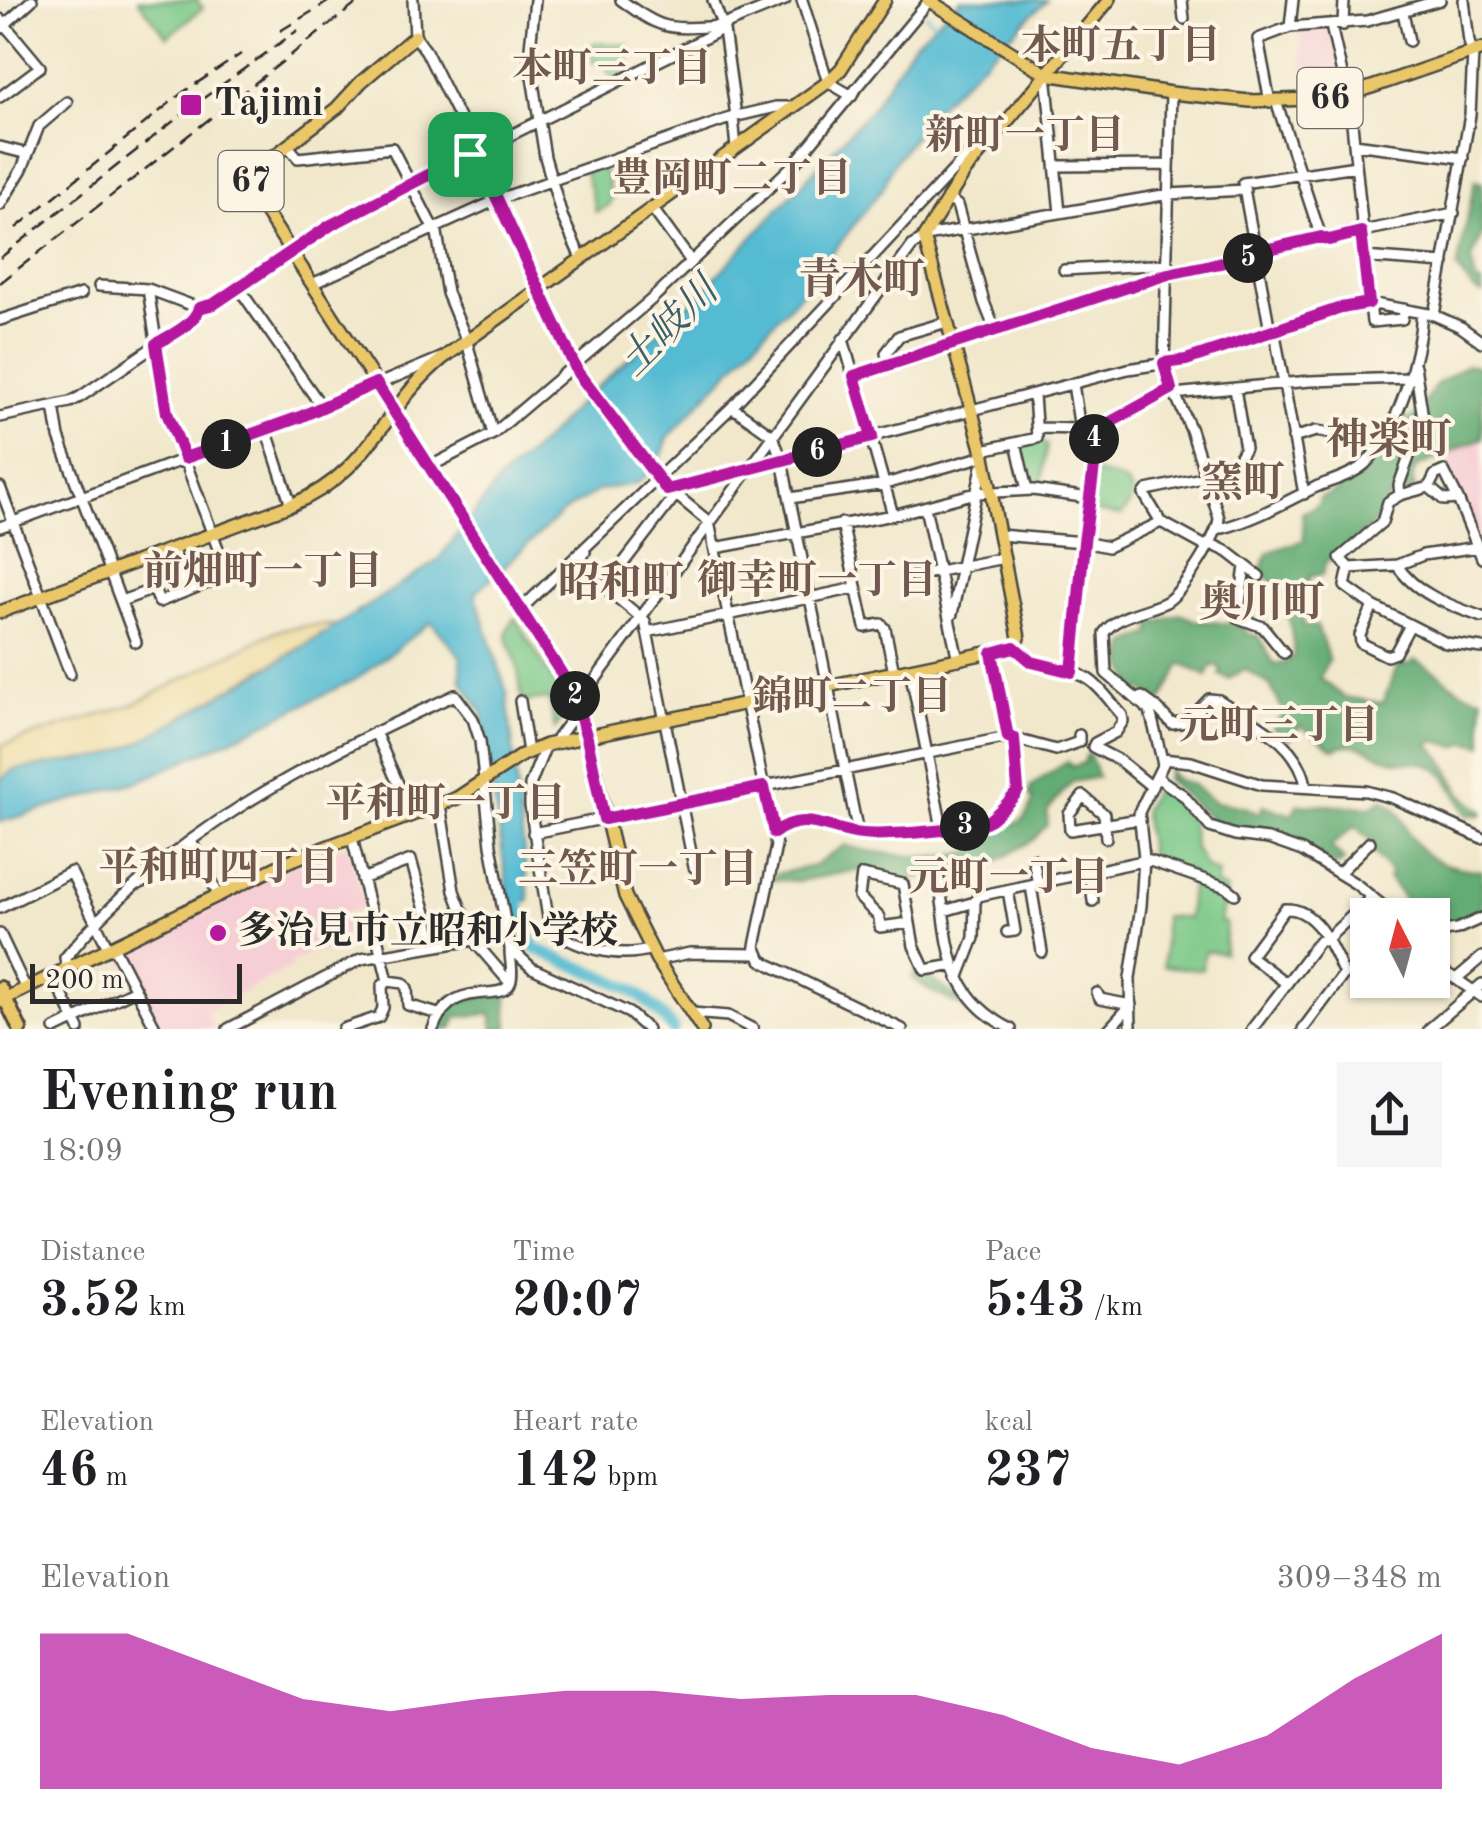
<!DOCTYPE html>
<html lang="en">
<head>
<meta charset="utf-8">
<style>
	:root { --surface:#fff; --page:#f6f6f6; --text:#202124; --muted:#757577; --accent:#b5179e }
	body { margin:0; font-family:"Old Standard TT","Noto Serif JP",serif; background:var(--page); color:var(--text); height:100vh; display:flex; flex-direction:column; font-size:38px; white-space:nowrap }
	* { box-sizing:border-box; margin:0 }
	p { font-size:32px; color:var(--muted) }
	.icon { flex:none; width:55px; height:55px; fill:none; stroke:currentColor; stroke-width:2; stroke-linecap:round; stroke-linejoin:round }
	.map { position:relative; height:1029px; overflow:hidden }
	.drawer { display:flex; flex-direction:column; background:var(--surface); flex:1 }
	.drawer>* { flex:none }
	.needle { width:65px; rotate:354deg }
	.controls { position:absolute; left:1350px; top:898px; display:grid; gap:20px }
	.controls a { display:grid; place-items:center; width:100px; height:100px; border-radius:0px; background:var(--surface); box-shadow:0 2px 8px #0004; font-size:50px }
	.scale { position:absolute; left:30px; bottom:25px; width:212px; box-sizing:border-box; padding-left:10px; border:5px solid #2b2b2b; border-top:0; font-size:28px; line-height:35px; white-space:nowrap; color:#2b2b2b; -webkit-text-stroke:8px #fcf5e5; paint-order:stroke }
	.pin { position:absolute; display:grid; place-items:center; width:85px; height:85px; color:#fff; margin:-42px; border-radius:20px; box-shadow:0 5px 15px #0006 }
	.km { position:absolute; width:50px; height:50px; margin:-25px; border-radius:50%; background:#222; color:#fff; font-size:28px; line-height:50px; text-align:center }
	.round { display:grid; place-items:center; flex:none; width:105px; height:105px; border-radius:0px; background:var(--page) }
	.overview { display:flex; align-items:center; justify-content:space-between; height:170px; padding:0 40px }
	h1 { font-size:55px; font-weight:700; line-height:75px }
	.stats { display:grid; grid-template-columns:repeat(3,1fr); gap:15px; height:170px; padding:10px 40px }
	.stats div { display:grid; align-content:center }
	.stats b { font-size:50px; font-weight:700 }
	.stats small { font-size:28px; font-weight:400 }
	.stats p { font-size:28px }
	.chart { height:280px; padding:20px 40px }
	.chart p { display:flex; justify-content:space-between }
	.chart svg { width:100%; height:180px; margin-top:10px; fill:var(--accent); opacity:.7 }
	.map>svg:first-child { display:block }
</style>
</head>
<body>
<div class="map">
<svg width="1482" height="1029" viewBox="0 0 1482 1029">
	<rect width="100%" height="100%" fill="#fcf5e5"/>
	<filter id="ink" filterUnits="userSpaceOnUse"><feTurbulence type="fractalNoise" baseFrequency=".01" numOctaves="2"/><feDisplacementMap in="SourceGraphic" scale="20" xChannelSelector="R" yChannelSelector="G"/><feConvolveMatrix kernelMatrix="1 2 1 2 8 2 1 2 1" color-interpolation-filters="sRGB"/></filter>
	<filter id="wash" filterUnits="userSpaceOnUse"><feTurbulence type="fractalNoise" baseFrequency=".0048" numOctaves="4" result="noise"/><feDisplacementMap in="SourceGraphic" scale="40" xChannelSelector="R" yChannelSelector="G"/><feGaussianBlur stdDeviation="2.25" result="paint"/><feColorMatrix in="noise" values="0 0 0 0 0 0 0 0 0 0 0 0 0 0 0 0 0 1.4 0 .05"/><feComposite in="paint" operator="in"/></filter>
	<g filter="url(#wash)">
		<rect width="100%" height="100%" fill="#f1e8cc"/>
		<path fill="#f6cfd6" d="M1330 29 1345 93 1306 95 1299 30Z
			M1482 438V548L1468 508 1453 481 1447 454Z
			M347 845 366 909 345 912 348 935 340 936 342 941 337 944 338 952H314L291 963 292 967 206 1011 214 1029H159L118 952 198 912 205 913 292 865Z"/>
		<path fill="#7ac888" stroke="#527a5a" stroke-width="2.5" d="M138 0H197L203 8 167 37Z
			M593 43 628 45 629 71 612 80 604 63 592 62Z
			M602 166 613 199 609 201 610 205 596 212 585 172Z
			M1039 441 1047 445 1041 488 1029 487 1019 445Z
			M1096 473C1122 478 1147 486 1121 516L1090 511Z
			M515 618 568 704 570 710 555 729 549 699 522 702C520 690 520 678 517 666 513 647 498 637 515 618Z
			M1157 786 1179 801 1194 817 1191 821 1194 846 1205 867 1218 873 1216 885 1226 890 1220 922 1226 923 1224 953 1205 951 1202 970 1164 966V916L1188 918 1192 874 1150 859 1143 811Z"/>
		<path fill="#63ac74" stroke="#476c50" stroke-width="2.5" d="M1475 180 1482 182C1482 197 1482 219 1482 233 1475 255 1468 254 1476 281L1482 284V294L1473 289 1457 269Z
			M1466 365 1482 367V438L1417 467 1412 476 1415 490 1391 495 1377 521 1338 554 1336 560 1326 561 1323 575 1309 576V585L1298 589 1304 610 1303 626H1317L1329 660 1319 678 1344 697 1383 703 1398 664 1409 665 1414 660C1444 672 1450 691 1482 697V745L1467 742 1456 747 1436 741 1429 745C1452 761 1453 797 1482 810V815H1467C1459 802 1453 784 1442 773 1422 756 1408 766 1388 759 1369 752 1356 738 1334 749L1301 726 1288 740 1273 728 1284 713 1270 685 1244 669 1229 679 1220 675 1221 668 1212 665 1207 676 1181 664 1161 702 1142 689 1129 692 1125 689 1132 682 1124 664 1127 643 1152 633 1151 625 1180 614 1197 621 1244 625 1247 634 1258 636 1275 665 1287 662 1294 655C1291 621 1288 593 1260 570L1269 552 1304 540 1302 513 1318 505 1320 498 1338 491 1335 481 1366 467 1397 417 1412 419 1437 384Z
			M1086 755H1090L1098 777 1072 782 1048 810 1047 825 1033 840 989 866 947 877 942 875 903 879 858 870 799 881 774 880 775 874 814 866 845 845C875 855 958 865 984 844 988 841 991 835 995 832 1013 820 1026 829 1033 799L1029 795 1031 786 1068 761 1072 767 1085 762Z
			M1169 770 1175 779 1191 784 1215 802 1245 807 1260 814 1263 805 1291 815 1298 804 1371 807 1383 799C1398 808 1400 815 1407 830 1424 863 1448 867 1482 871V915L1440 931 1437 924H1433L1432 915H1410L1405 909V900L1388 878 1391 873 1370 848 1373 843 1355 826 1331 846 1344 860 1338 866 1297 844 1271 835 1238 833 1217 825 1166 779Z
			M918 964C926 980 975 1006 993 1022L931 991 912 978Z
			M480 994 496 997 507 995 508 1029H494L491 1014 457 1017 452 1029H440C446 1006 457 1000 480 994Z"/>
		<path fill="#eeda9e" stroke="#8c8264" stroke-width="2.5" d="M315 625H338L140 742 109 756 13 770 0 780V746L134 704 268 635 283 629Z"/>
		<path fill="#55bbd3" stroke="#40737f" stroke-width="2.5" d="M960 0H1047L932 111 892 166 884 186 806 287 668 438 659 463 638 483 599 490 562 513 475 593 507 693 529 900 510 906 482 712 461 680V657L431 622 358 678 249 731 140 781 0 822V780L13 770 108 756 140 742 289 656 437 561 501 478 540 445 580 402 696 298 871 109 913 44Z"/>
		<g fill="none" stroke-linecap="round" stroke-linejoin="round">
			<path stroke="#55bbd3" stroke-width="2.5" d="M925 14 935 24"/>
			<path stroke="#55bbd3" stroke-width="12" d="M516 888 524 926 535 948C592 977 631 974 673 1029"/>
		</g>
	</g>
	<g filter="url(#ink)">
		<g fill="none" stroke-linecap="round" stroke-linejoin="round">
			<g stroke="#494743" stroke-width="14">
				<path id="minor" d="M413 0 415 36 426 51 499 199 578 373 658 480 709 522 776 846 755 946 761 960 770 965 902 1029
					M535 0 529 58 545 157 562 216 581 258
					M621 0C664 32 669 29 721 26
					M713 0 724 30 736 116
					M802 0 828 82 852 96
					M1182 0 1184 19
					M1403 12 1409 41
					M0 19 40 67 0 97
					M1343 25 1344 0
					M1331 26 1351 113 1372 322 1402 319 1404 309
					M1290 27 1293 0
					M0 29 32 0
					M1046 74 1060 213
					M1276 101 1321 237
					M1270 102 1258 39 1290 27 1367 21 1440 0
					M733 117 736 148
					M1354 144 1463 158
					M288 146 298 158 392 148 433 228
					M0 147 28 154
					M1057 166 1168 165
					M947 198 957 205 984 302 995 330
					M0 205 22 169 39 126 67 102
					M652 208 690 260
					M436 227 447 293 466 339 493 434
					M1256 252 1454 213
					M1364 257 1444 263
					M1064 270 1168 264
					M312 284 499 199 733 117 776 107H791
					M99 286 148 289 167 413 228 575 159 602 154 589 121 601
					M238 287 322 407
					M148 289 199 308 214 304 331 225 715 33 721 26 785 0
					M1434 315 1470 115 1473 53 1469 42 1464 0
					M0 320 81 294
					M1274 329 1304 494
					M1270 331 1243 183 1356 166
					M843 339 893 515
					M890 365 886 353 899 336 947 322
					M1415 366 1423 418 1399 485 1400 495 1429 487 1444 500 1458 499 1482 558
					M854 376 1168 275 1254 257
					M1173 394 1310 381 1408 378
					M54 406 59 437 136 642
					M732 407 773 436 782 461 858 833
					M395 412 564 676 578 704 587 738
					M0 417 70 402 80 397 190 322 197 315 199 308
					M1038 428 1080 429
					M266 429 291 505
					M1089 433 1171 389
					M1293 438 1316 431 1358 438 1375 449
					M1016 443 1027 490
					M983 450 1037 438 1034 395
					M429 467 493 434 652 299 794 164 929 1
					M1209 482 1226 478 1245 448 1235 389
					M0 487 70 674
					M1429 487 1435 475 1444 471 1458 499
					M667 490 1128 369 1186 360 1341 308 1369 303 1434 315 1461 327 1482 342
					M1400 495 1388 502 1382 522 1340 558 1349 568 1345 586 1373 606 1446 643 1482 648
					M790 498 885 484 984 456
					M925 507 958 660
					M1161 522 1144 494 1147 490 1206 477
					M842 523 865 627 881 624 885 628 894 673
					M1218 526 1223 528C1257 519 1285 502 1316 487 1330 481 1353 475 1365 464 1398 431 1419 358 1422 313
					M0 527 299 417 441 358
					M1000 535 1084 542 1108 547 1161 522 1207 547
					M1209 543 1228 552 1259 576
					M172 548 188 591
					M715 548 893 515 976 493 1033 490 1089 498
					M585 552 578 565 645 621 694 867
					M1397 565C1415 594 1452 606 1482 617
					M961 566 982 467
					M1245 566 1238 618 1263 627 1284 653
					M1349 568 1397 565 1423 555 1478 547
					M914 576 1004 558
					M605 587 675 496
					M1373 606 1360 635 1361 643 1387 656 1395 653 1410 625
					M521 609 732 407 989 132 1001 125
					M952 614 962 566
					M647 632 856 588
					M1015 647C1041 673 1062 662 1088 679 1101 687 1111 703 1122 715L1123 721 1116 732 1095 743 1093 747 1120 761 1152 787
					M992 653 1008 737
					M910 670 942 828
					M1073 672 1084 542 1095 459 1094 439 1080 429 1073 384
					M1142 697 1156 707 1172 724 1187 722 1209 699 1219 700C1253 723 1298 741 1306 785
					M520 701 528 752
					M375 732 412 815
					M553 744 579 709 590 687 913 245 932 235 1169 194 1245 190
					M546 745 530 785V806L549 924C569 949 622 959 651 949
					M1162 759 1191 762 1262 785 1366 791 1393 798 1482 838
					M1158 778 1183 795 1210 827 1235 835 1268 839 1302 851 1356 884 1394 915
					M440 805 454 891 473 940 510 983
					M533 833 1008 737 1056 750 1079 742V735
					M774 833C805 809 829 831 862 834 892 837 956 829 987 822L1018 790 1014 738
					M1106 838 1104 814 1083 796 1069 814 1070 830 1140 819
					M191 841 219 896
					M1033 859 1038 884
					M1339 873 1370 842
					M1090 874 1093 901
					M362 879 411 860 435 945
					M939 879C949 944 945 996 1011 1029
					M139 884 199 856
					M1031 886 1042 952
					M0 908 71 872 109 950
					M944 911 975 902 978 896 1147 860 1226 887 1235 894
					M910 923 880 927 879 917 859 897 862 875 903 884 914 946 925 970 954 965
					M1007 932 1015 931 1008 890
					M1432 933 1457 929 1482 918
					M0 934 26 989
					M114 948 156 1029
					M1482 957 1456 979 1482 997
					M657 960 690 953 757 954
					M1432 965 1456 979
					M67 970 65 958C166 833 311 761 455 695L473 719 480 741 491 845 510 948 532 968 629 1013 647 1029
					M53 976 79 1029
					M958 979 974 938 975 902
					M388 981 403 983 407 988 408 1005 438 1014
					M1286 983 1250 956 1285 909C1317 907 1333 950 1344 974L1303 1029
					M1097 993 1100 999 1131 1005
					M692 1013 728 1016 753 1029
					M55 1029 135 990
					M228 1029 361 959 473 940
					M343 1029 379 1017 383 1008 382 986 388 981 352 838
					M433 1029C452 975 501 1005 510 983 514 975 510 960 510 951
					M1109 1029 1131 1005
					M1131 1029 1130 978 1141 906 1144 858 1139 812 1163 764 1150 711 1106 673 1104 633C1117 614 1146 612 1166 602 1182 593 1218 536 1219 518L1191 430 1164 369 1171 93
					M1252 1029 1319 941 1327 939 1372 897
					M1429 1029 1482 984"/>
			</g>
			<g stroke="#494743" stroke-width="16">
				<path id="major" d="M928 0 1046 74 1171 93 1250 101 1340 98 1482 49
					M395 412 250 188 257 169 337 108 361 82 415 36
					M0 612 291 505C371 472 383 407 443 358L828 82 841 69 885 0
					M587 738 625 896 657 960 702 1029
					M0 1001 289 861 457 798 522 755 546 745 1015 647 1019 638 984 456 924 237 966 170 1109 0"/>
			</g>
			<g stroke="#494743" stroke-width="18">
				<path id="highway" d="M0 988 20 1029"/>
			</g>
			<use href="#minor" stroke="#fff" stroke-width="9"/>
			<use href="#major" stroke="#eac769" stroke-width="11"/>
			<use href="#highway" stroke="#eac769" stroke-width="12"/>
			<path stroke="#2b2b2b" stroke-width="2.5" stroke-dasharray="15 8" stroke-linecap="butt" d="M280 31 331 0
				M16 228 182 93 241 54
				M0 258 194 105 298 30
				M0 283 361 0"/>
		</g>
	</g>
	<g fill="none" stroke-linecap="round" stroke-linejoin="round" filter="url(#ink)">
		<g stroke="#fff" stroke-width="20">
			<path id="route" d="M475 151 578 373 667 490 872 437 854 376 1168 274 1254 256 1256 252 1321 237 1329 240 1361 232 1369 303 1341 308 1186 360 1164 363 1171 389 1089 434 1094 439 1095 459 1084 542 1072 672 1032 662 1014 647 992 653 1008 737 1014 738 1018 790C1015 796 993 819 986 822 970 830 882 836 862 834 828 831 805 809 774 833L764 787 604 819 587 738 572 690 376 383 300 417 185 458 167 413 156 344C171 335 194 325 199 308L214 304 331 225Z"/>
		</g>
		<use href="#route" stroke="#b5179e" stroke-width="12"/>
	</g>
	<g fill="#b5179e" stroke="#fcf5e5" stroke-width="4">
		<rect x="179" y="93" width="24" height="24" rx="5"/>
		<circle cx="218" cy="933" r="10"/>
	</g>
	<g text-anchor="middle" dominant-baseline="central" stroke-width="8" stroke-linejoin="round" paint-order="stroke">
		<g fill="#fcf5e5" stroke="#6a6863" stroke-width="2.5">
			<rect x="1297.5" y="68" width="65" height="60" rx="8"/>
			<rect x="218.5" y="151" width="65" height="60" rx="8"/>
		</g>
		<g font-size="35" font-weight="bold" fill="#2b2b2b">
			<text x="1330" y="98">66</text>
			<text x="251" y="181">67</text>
		</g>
		<g font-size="38" font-weight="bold" fill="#2b2b2b" stroke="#fcf5e5" text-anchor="start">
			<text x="214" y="105">Tajimi</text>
			<text x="238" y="933">多治見市立昭和小学校</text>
		</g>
		<g font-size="40" font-weight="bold" fill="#725a51" stroke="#fcf5e5">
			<text x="1121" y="48">本町五丁目</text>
			<text x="612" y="71">本町三丁目</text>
			<text x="1025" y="138">新町一丁目</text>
			<text x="732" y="181">豊岡町二丁目</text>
			<text x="263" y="574">前畑町一丁目</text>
			<text x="817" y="583">御幸町一丁目</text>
			<text x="852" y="699">錦町二丁目</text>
			<text x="1279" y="728">元町三丁目</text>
			<text x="446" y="806">平和町一丁目</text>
			<text x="219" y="870">平和町四丁目</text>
			<text x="638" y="872">三笠町一丁目</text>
			<text x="1009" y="880">元町一丁目</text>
		</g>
		<g font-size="40" font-style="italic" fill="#3a5d66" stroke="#fcf5e5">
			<text transform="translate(670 328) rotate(-45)">土岐川</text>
		</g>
		<g font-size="42" font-weight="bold" fill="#725a51" stroke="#fcf5e5">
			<text x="862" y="282">青木町</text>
			<text x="1389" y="442">神楽町</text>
			<text x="1243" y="485">窯町</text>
			<text x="621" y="585">昭和町</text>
			<text x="1262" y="605">奥川町</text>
		</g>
	</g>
</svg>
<div class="controls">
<a><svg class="needle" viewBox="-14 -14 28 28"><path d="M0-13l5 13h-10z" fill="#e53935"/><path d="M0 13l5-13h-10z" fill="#757577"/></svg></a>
</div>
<div class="scale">200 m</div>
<div class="pin" style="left:470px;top:154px;background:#1e9e55"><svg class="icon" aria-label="arrive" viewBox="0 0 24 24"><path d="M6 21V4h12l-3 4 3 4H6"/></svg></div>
<b class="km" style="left:226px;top:444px">1</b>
<b class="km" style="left:575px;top:696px">2</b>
<b class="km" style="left:965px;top:826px">3</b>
<b class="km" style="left:1094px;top:439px">4</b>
<b class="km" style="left:1248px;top:258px">5</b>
<b class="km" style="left:817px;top:452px">6</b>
</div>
<section class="drawer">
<div class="overview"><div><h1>Evening run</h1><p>18:09</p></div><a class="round"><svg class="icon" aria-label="share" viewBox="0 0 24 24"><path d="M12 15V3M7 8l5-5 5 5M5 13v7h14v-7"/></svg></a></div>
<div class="stats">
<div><p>Distance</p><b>3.52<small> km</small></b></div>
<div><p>Time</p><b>20:07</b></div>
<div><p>Pace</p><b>5:43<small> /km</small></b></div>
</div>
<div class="stats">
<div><p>Elevation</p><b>46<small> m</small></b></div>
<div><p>Heart rate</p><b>142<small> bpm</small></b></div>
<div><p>kcal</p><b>237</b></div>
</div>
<div class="chart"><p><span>Elevation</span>309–348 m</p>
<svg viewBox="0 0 160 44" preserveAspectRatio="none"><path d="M0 44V6L10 6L20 14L30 22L40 25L50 22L60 20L70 20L80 22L90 21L100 21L110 26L120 34L130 38L140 31L150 17L160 6V44z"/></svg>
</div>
</section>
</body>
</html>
